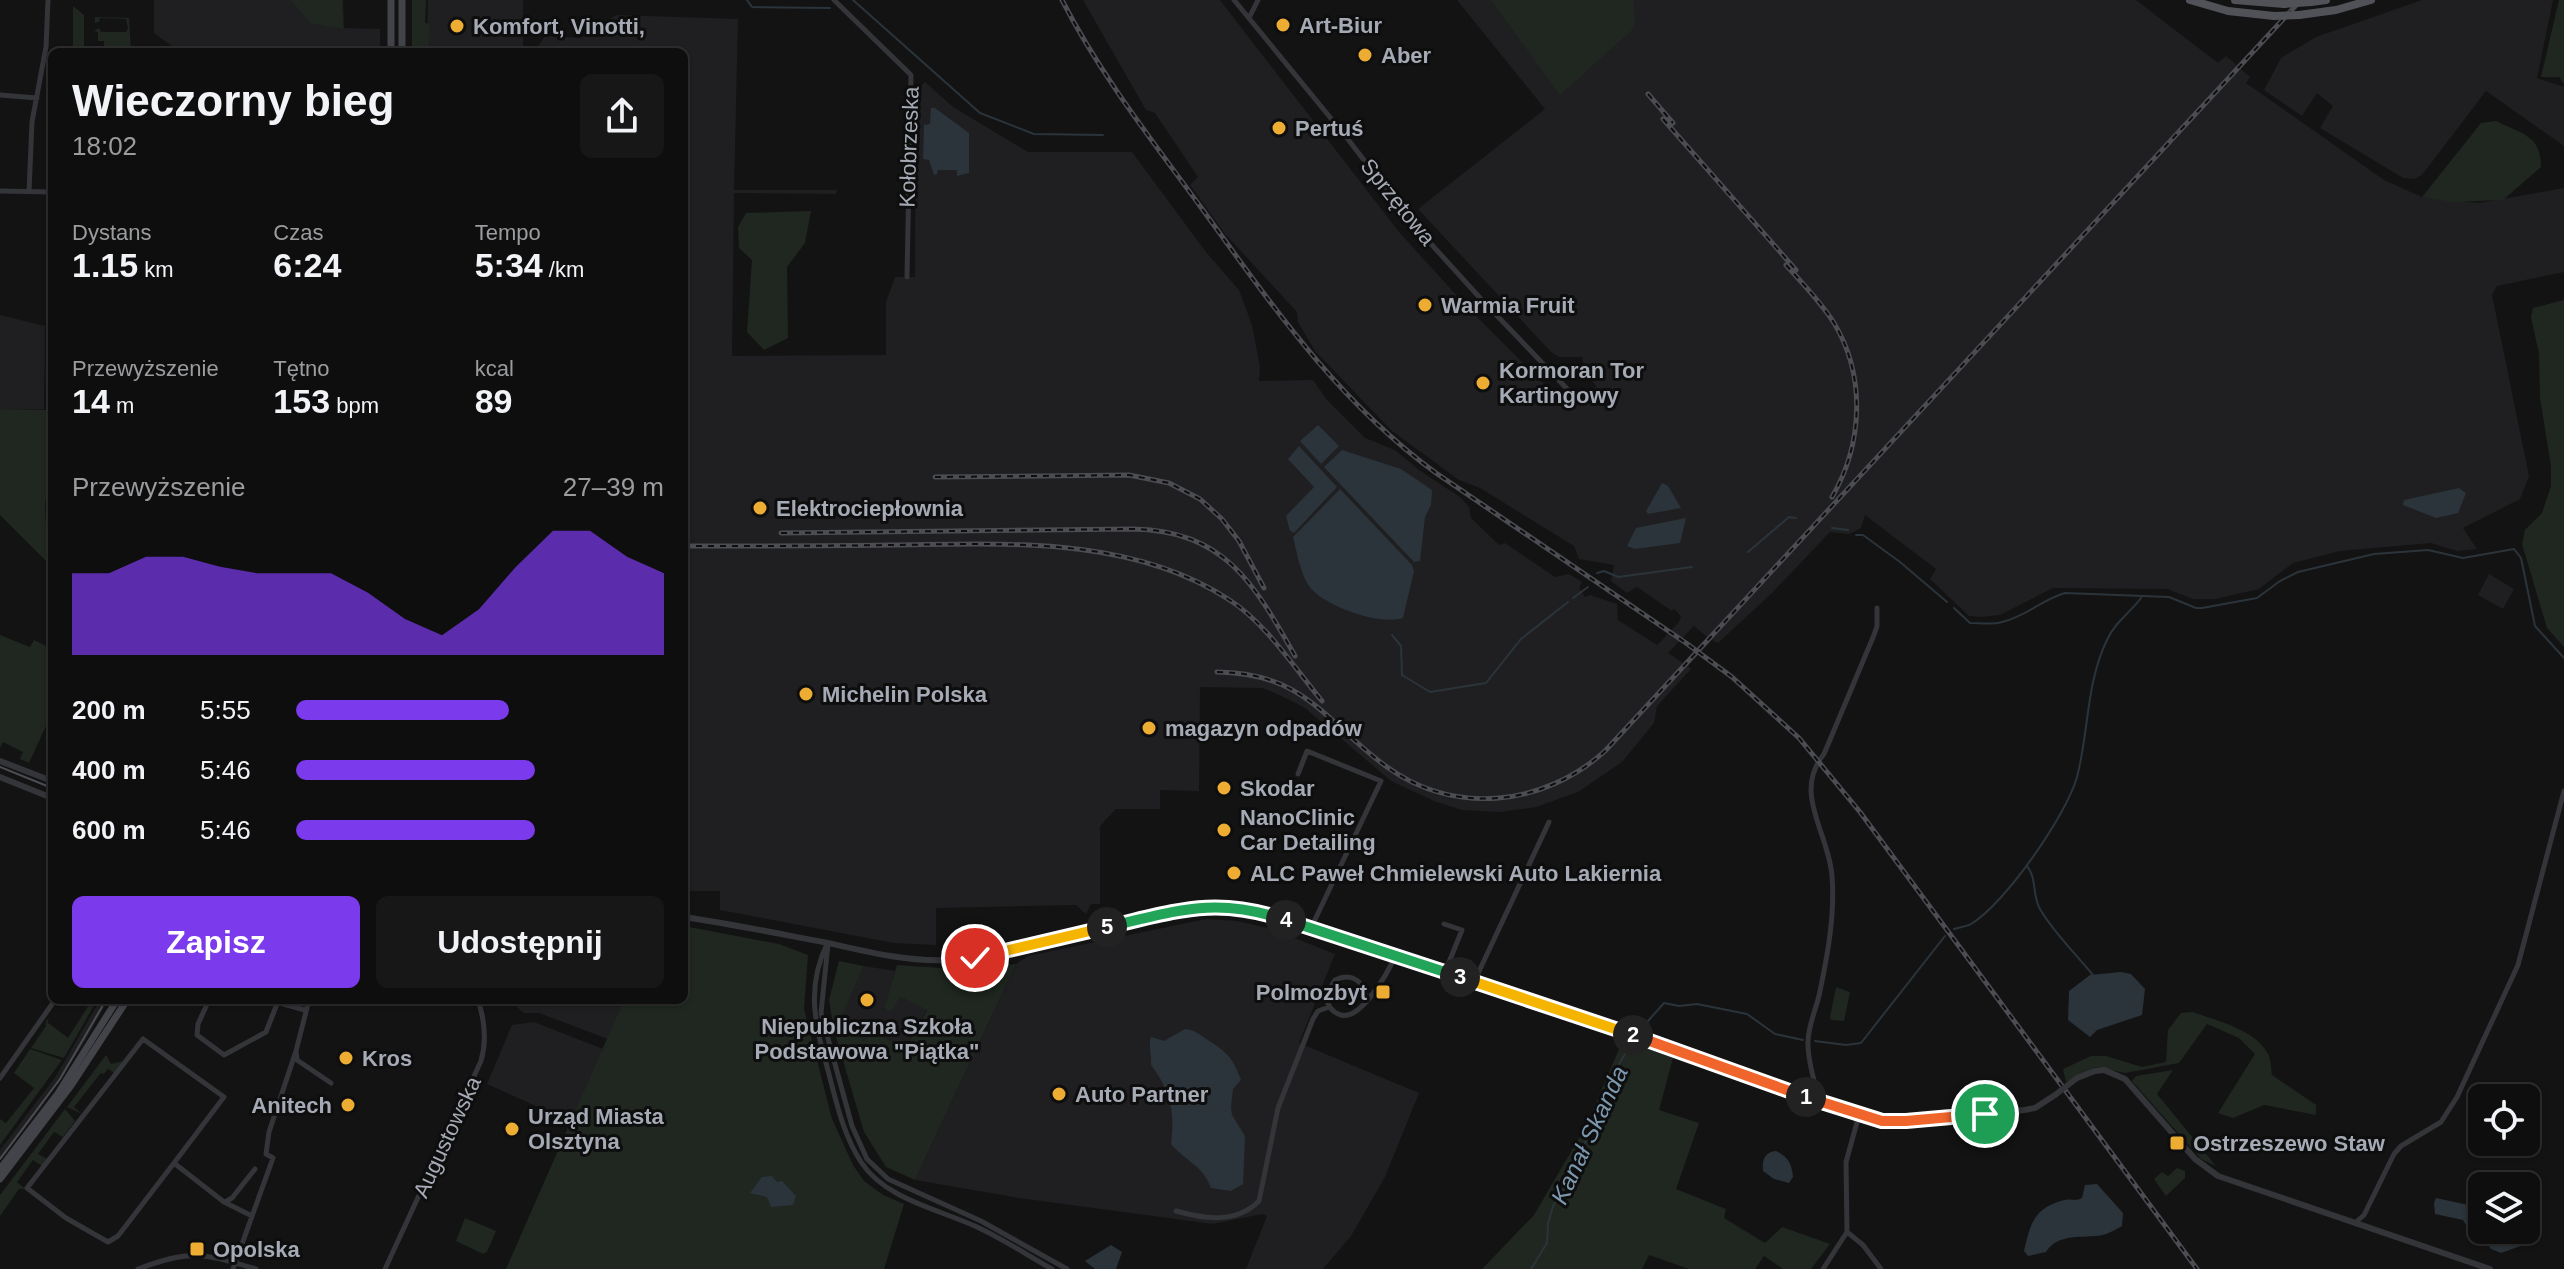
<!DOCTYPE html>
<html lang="pl">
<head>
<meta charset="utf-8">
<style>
	:root { --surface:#0e0e0f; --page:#171718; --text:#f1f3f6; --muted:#9b9c9e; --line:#2e2e2f; --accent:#7c3aed }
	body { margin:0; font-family:Helvetica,sans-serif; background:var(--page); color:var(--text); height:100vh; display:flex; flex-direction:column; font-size:30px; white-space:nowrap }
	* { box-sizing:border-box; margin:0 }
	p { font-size:26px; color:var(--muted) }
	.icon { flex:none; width:44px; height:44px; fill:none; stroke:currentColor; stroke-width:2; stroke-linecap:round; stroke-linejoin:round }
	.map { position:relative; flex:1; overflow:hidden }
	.panel { position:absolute; left:48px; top:48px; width:640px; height:956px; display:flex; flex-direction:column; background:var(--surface); border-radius:12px; box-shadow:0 2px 6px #0004,0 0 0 2px var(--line) }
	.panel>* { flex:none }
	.buttons { position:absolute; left:2468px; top:1084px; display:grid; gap:16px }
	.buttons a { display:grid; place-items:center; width:72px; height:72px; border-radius:12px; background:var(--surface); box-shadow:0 2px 6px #0004,0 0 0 2px var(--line); font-size:40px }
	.pin { position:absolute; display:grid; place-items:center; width:68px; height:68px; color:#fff; margin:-34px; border:4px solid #fff; border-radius:50%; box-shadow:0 2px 8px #0007 }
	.km { position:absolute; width:40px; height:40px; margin:-20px; border-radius:50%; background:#222; color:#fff; font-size:22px; line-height:40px; text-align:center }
	.round { display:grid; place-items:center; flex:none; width:84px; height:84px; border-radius:12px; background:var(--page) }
	.headline { display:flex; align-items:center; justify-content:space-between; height:136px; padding:0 24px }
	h1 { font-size:44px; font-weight:700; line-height:60px }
	.metrics { display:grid; grid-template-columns:repeat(3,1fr); gap:12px; height:136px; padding:8px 24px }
	.metrics div { display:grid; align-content:center }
	.metrics b { font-size:34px; font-weight:700 }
	.metrics small { font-size:22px; font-weight:400 }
	.metrics p { font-size:22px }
	.chart { height:224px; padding:16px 24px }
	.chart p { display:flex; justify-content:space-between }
	.chart svg { width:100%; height:144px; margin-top:8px; fill:var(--accent); opacity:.7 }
	.action { display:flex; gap:16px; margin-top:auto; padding:16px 24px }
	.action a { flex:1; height:92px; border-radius:12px; background:var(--accent); color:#fff; font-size:32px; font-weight:700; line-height:92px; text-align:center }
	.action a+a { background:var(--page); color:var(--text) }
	ul { padding:0 24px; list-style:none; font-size:26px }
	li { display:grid; grid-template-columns:128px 96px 1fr; align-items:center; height:60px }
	li i { height:20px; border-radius:10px; background:var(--accent) }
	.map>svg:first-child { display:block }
</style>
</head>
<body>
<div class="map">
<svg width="2564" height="1269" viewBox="0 0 2564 1269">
	<rect width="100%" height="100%" fill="#131314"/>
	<path fill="#1f1f21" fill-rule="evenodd" d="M154 0H343L344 28 380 29V52H180L154 33Z
		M428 0H523V52H427Z
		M1083 0H1220L1399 232 1469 309 1562 402 1572 394 1597 387 1586 374 1582 357H1559L1551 352 1418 209 1545 109 1457 0H2136L2218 63 2226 56 2250 77 2246 83 2384 180 2422 197 2479 203 2564 188V272L2497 286 2492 295 2529 476 2520 499 2463 528 2477 549 2457 551 2431 543 2340 551 2293 563 2259 589 2215 599H2193L2167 589 2053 588 2000 615 1980 617 1969 616 1930 579 1936 569 1865 515 1861 528 1849 534 1830 532 1772 593 1718 643 1712 640 1688 666 1691 669 1657 706 1654 723 1622 762 1578 792 1536 807 1500 812 1462 810 1434 801 1391 781 1305 708 1288 699 1263 688 1200 687 1199 791 1160 790V809H1116L1100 826V904H1091L1086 914 1076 905 936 908V945L894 943 720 910V891H684V52H534L545 36 581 38 616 15 738 19 734 190H837L836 194 734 193 732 356 886 355V302L895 277H915L916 91 925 82 953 107 1028 152H1132L1206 252 1239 290 1252 325 1260 367 1259 381 1313 380 1327 400 1365 438 1395 450 1419 470 1460 497 1469 507 1471 518 1499 545 1505 543 1555 577 1569 574 1582 582 1579 588 1585 597 1590 595 1617 604 1618 620 1657 645 1679 622 1681 616 1674 609 1672 611 1637 587 1627 593 1611 581 1614 565 1579 559 1574 546 1480 488 1459 480 1392 431 1315 351 1298 322 1297 312 1225 234 1190 185 1198 177 1155 113 1146 110ZM1694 626 1707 637 1683 663 1668 653Z
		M2422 0H2553L2537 78 2564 87V146L2486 91 2422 175 2414 179 2403 178 2320 128 2333 106 2317 93 2302 116 2264 90 2281 58 2316 37Z
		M0 315 45 326 44 409H0Z
		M2489 574 2514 589 2503 609 2478 595Z
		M1206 919 1237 921 1272 929 1335 954 1299 1043 1419 1093 1385 1177 1351 1236 1323 1269H1246L1267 1216 1262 1214 1213 1224 1019 1198 915 1180 1016 964 1028 956Z
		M864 966 895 971 884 1009 899 997 927 1009 908 1044 865 1042 837 1023Z
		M100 1000H108L82 1046 40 1109 0 1161V1150L56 1076Z
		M508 1000H624L608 1039 539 1013H524Z
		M534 1022 603 1049 572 1122 487 1084 512 1025Z"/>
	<path fill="#1f2720" d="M291 0H342L343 29 310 23Z
		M412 0H426L425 23 430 24 428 52H412Z
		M1491 0H1633L1635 21 1632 30 1560 95Z
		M2559 0H2564V84L2559 77H2541Z
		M73 6 84 15V52H73Z
		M95 17 129 18 131 52H115L111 47 113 52H104V41H98V32L94 31 99 28 101 32H126L128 28 126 19 100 18 99 22 95 23Z
		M2496 121C2522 134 2541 135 2541 167L2503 200 2452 202 2422 197 2481 123Z
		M811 211 805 243 787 267 788 338 764 350 747 332 752 260 739 248 738 227 746 213Z
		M2564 300V647L2547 628 2522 544 2525 530 2542 513 2551 486V466L2540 398 2539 354 2531 317 2533 308Z
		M0 409 52 410V453L45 505 48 563 0 515Z
		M0 635 30 647 34 640 52 649V713L29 763 20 759 23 752 3 742 0 748Z
		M684 926 779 944 808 955 804 1009 832 1119 853 1165 864 1181 883 1195 904 1204 884 1269H506L624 1000H684Z
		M839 961 864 966 838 1023 864 1041 873 1032 894 1043 897 1039 908 1044 927 1010 900 997 891 1012 884 1008 897 965 969 970 1016 964 915 1180 886 1167 864 1132 834 1030 829 1000Z
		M1836 987 1850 992 1844 1021 1831 1020 1830 1017Z
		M92 1000H97L64 1058 31 1048 46 1026V1020L49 1019 47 1022 68 1038Z
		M2193 1012C2217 1021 2258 1030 2269 1056 2271 1061 2271 1069 2272 1075L2316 1105V1115L2264 1105 2233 1118 2218 1113 2255 1054 2239 1038 2207 1024 2179 1063 2125 1073 2096 1067 2066 1082 2063 1069 2091 1056H2106L2142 1067 2166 1062 2168 1030 2181 1013Z
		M1623 1040 1673 1058 1659 1110 1699 1123 1676 1189 1726 1209 1724 1218 1765 1243 1782 1227 1830 1244 1811 1269H1783L1764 1256 1755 1269H1689L1649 1255 1642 1269H1482L1534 1215 1586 1126Z
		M30 1049 62 1060 0 1145V1119L6 1123 34 1088 14 1073Z
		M106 1055 111 1064 123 1061 114 1073 108 1069 104 1074 101 1073 74 1107 82 1114 67 1107Z
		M2173 1070 2157 1094 2216 1166 2201 1159 2132 1081 2136 1076Z
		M65 1109 75 1121 63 1137 54 1132 38 1154 47 1159 42 1166 33 1160 17 1182 25 1189H19L0 1216V1195Z
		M2177 1168 2185 1171V1178L2166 1196 2154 1179 2162 1172 2168 1176Z
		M465 1218 496 1231 487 1252 483 1254 456 1241Z"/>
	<path fill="#2b343a" d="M931 108H935L969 133V173L957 176V170H938L937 174 934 175 929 160 923 159 924 125 930 124Z
		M1318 425 1339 446 1321 464 1300 441Z
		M1299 446 1337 487 1294 533 1290 531 1286 516 1314 487 1288 459Z
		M1342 450 1401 469 1432 490 1431 505 1425 517 1420 561 1414 562 1324 467Z
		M1662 483 1668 486 1681 508 1648 514 1646 511Z
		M2459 488 2466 493 2458 513 2436 518 2403 505 2404 500Z
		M1340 489 1412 565 1414 571 1403 618C1380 626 1323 606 1309 586 1300 573 1297 552 1293 537Z
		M1686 518 1680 543 1635 549 1627 546 1636 528Z
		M2121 972 2131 974 2145 989 2142 1015 2097 1030 2090 1037 2068 1020 2069 991 2090 975Z
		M1185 1029C1195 1030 1200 1035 1208 1040 1227 1052 1233 1058 1241 1080L1233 1089 1231 1107 1232 1115 1245 1136 1243 1184 1231 1191 1211 1188C1203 1165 1186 1162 1171 1144 1175 1113 1171 1091 1151 1065 1152 1055 1148 1047 1151 1037L1164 1041Z
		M1776 1151C1788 1157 1792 1164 1793 1177L1789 1183 1774 1179 1763 1171C1762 1161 1764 1152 1776 1151Z
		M772 1176 777 1182 782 1181 796 1196 793 1205 771 1207 767 1197 750 1193 762 1177Z
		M2097 1184 2123 1213 2122 1226C2116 1229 2110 1233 2103 1235 2082 1239 2059 1232 2046 1252L2028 1256 2024 1251C2031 1222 2034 1208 2064 1200 2072 1198 2074 1202 2082 1198L2085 1185Z
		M2436 1198 2473 1206 2482 1203V1230H2516L2526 1244 2501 1253 2491 1249 2475 1228 2469 1230 2463 1220 2435 1214 2434 1203Z
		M1111 1245 1122 1252 1116 1269H1095L1085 1261Z"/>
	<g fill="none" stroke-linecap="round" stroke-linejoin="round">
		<path stroke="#2b343a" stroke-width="2" d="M747 0 752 7 830 8
			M853 0 980 113 1034 134 1103 135
			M1832 528 1848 530
			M1856 535H1863L1900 562 1947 602
			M1748 552 1789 517 1796 518
			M1597 573 1604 571 1618 577 1692 567
			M1573 598 1588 587
			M1954 608 1970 623C1981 623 1992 625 2002 622 2025 617 2043 599 2065 593L2169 597 2196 608H2202L2257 598 2280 581 2298 572 2374 554 2428 550 2463 558 2514 549 2521 558 2535 626 2564 658
			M1392 635 1401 646 1402 675 1430 692 1486 683 1521 639 1568 602
			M2027 866C2037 878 2032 895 2040 909 2053 932 2076 954 2093 975
			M1954 929C1959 927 1966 927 1971 924 2005 904 2067 814 2077 777 2089 731 2086 683 2107 640 2115 622 2130 613 2141 598
			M1640 1030 1664 1003 1679 1006 1697 1004 1747 1014 1775 1034 1803 1040
			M1815 1041 1846 1045 1861 1043 1945 936
			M1531 1269 1547 1243 1548 1224 1553 1206 1570 1179 1615 1071 1631 1044"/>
		<path stroke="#343539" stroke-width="5" d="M834 0 911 75 907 277
			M1234 0 1347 138 1413 224 1481 299 1572 394
			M1249 18 1258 0
			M0 95 37 98
			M0 191 52 192
			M29 192 32 122 46 47 48 0
			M1298 774 1307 751 1381 781 1311 928
			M1444 924 1462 930 1445 972
			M827 944C807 985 814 1022 826 1063 835 1096 842 1133 861 1162 885 1199 938 1209 977 1227 1003 1239 1027 1255 1052 1269
			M828 944 821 1013 852 1126 867 1159 888 1179 981 1221 1067 1269
			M1474 982 1549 822
			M1366 999C1365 981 1351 972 1335 980L1326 995C1327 1005 1331 1012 1341 1015 1360 1021 1388 973 1395 956
			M209 1000 198 1024 197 1035 224 1055 266 1032 277 1004
			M269 1000 305 1010
			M309 1000 296 1051 297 1060 331 1083
			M0 1078 55 1000
			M1815 1100 1817 1092C1813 1077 1808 1060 1808 1044 1807 1027 1817 1008 1820 991 1828 953 1835 914 1832 876 1829 833 1792 793 1824 754L1874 635 1877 626V608
			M174 1163 224 1097 143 1039 27 1188 66 1218 108 1242 118 1236 174 1163 224 1202 252 1216
			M225 1202 232 1198 255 1169
			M1176 1211C1204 1219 1236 1224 1259 1201L1278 1108 1313 1019 1318 1011 1329 1007
			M2355 1223 2364 1215 2394 1154 2401 1146 2441 1122 2457 1097 2518 965 2564 791
			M1847 1232 1863 1245 1881 1269
			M138 1269C192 1249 202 1253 256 1269
			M233 1269 273 1158 266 1154 269 1132 296 1051
			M385 1269 481 1061C487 1040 485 1021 478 1000
			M1823 1269 1847 1232 1846 1162 1859 1115"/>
		<path stroke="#343539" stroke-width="6" d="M0 761 52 781
			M0 777 52 798
			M684 917C732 924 780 934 828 943 867 952 908 962 948 960 1054 956 1157 890 1264 913L1580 1017 1859 1115C1913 1128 1970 1116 2024 1110L2035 1108 2055 1095
			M2077 1078 2095 1071 2104 1070 2125 1079 2195 1159 2218 1176 2490 1269"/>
		<path stroke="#424449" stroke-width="7" d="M391 52V0
			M402 52V0
			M0 1169 57 1095 117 1000
			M0 1179 70 1087 127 1000"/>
		<path stroke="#505258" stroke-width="8" d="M2190 0 2228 11 2274 16
			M2235 0 2284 4
			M2311 2 2326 0
			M2299 15 2336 10 2371 0"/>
		<path stroke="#4b4d52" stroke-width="2" d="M0 767 52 788
			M0 1159 60 1079 106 1000"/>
		<g stroke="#4b4d52" stroke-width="5">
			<path id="rail" d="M1062 0C1100 74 1151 139 1200 206 1272 305 1336 400 1436 473L1686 643 1732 677 1799 738 1860 812 2197 1269
				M1648 94 1673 123
				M1663 119 1796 270
				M1786 265C1803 284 1821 302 1834 323 1866 376 1863 444 1832 497
				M935 477 1129 475 1169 483 1200 499 1222 519 1239 541 1264 588
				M781 533 1132 529C1225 530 1255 585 1295 656
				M684 546C753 546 822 546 891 545 1003 544 1129 535 1228 599 1266 623 1293 666 1322 701
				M1217 672C1306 673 1325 722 1387 767 1455 816 1544 806 1605 751L2301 0"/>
		</g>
		<use href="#rail" stroke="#0e0e0f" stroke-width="2" stroke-dasharray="6" stroke-linecap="butt"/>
		<path stroke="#343539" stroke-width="6" d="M2055 1095 2077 1078"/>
		<path stroke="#505258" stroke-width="8" d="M2284 4 2311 2
			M2274 16 2299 15"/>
	</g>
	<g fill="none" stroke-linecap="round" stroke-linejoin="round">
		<g stroke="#fff" stroke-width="16">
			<path id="split-1" d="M1806 1097 1882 1121H1906L1985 1114"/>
		</g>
		<g stroke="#fff" stroke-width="16">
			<path id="split-2" d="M1633 1035 1806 1097"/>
		</g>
		<g stroke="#fff" stroke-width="16">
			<path id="split-3" d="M1460 977 1633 1035"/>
		</g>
		<g stroke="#fff" stroke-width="16">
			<path id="split-4" d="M1286 920 1460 977"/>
		</g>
		<g stroke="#fff" stroke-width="16">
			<path id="split-5" d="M1107 927C1178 911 1214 896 1286 920"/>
		</g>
		<g stroke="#fff" stroke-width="16">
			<path id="split-6" d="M975 958 1107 927"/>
		</g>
		<use href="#split-1" stroke="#f0652b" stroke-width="10"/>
		<use href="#split-2" stroke="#f0652b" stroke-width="10"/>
		<use href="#split-3" stroke="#f5b400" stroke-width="10"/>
		<use href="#split-4" stroke="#22a559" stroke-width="10"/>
		<use href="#split-5" stroke="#22a559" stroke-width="10"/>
		<use href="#split-6" stroke="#f5b400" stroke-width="10"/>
	</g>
	<g fill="#edad32" stroke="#0e0e0f" stroke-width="3">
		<circle cx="1283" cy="25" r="8"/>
		<circle cx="457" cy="26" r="8"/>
		<circle cx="1365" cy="55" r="8"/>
		<circle cx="1279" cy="128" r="8"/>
		<circle cx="1425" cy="305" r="8"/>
		<circle cx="1483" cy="383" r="8"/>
		<circle cx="760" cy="508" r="8"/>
		<circle cx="806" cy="694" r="8"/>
		<circle cx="1149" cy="728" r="8"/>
		<circle cx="1224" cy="788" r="8"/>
		<circle cx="1224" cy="830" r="8"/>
		<circle cx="1234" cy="873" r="8"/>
		<rect x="1375" y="984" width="16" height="16" rx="4"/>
		<circle cx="867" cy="1000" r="8"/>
		<circle cx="346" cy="1058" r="8"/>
		<circle cx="1059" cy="1094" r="8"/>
		<circle cx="348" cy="1105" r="8"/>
		<circle cx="512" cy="1129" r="8"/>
		<rect x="2169" y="1135" width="16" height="16" rx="4"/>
		<rect x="189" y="1241" width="16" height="16" rx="4"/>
	</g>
	<g text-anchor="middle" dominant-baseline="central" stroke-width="6" stroke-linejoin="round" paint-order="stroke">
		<g font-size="22" font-weight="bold" fill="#a5aab5" stroke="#0e0e0f" text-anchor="start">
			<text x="1299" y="25">Art-Biur</text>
			<text x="473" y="26">Komfort, Vinotti,</text>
			<text x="1381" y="55">Aber</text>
			<text x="1295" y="128">Pertuś</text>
			<text x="1441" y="305">Warmia Fruit</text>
			<text x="1499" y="370">Kormoran Tor<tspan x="1499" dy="25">Kartingowy</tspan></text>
			<text x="776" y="508">Elektrociepłownia</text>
			<text x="822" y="694">Michelin Polska</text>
			<text x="1165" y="728">magazyn odpadów</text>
			<text x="1240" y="788">Skodar</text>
			<text x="1240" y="817">NanoClinic<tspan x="1240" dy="25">Car Detailing</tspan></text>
			<text x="1250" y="873">ALC Paweł Chmielewski Auto Lakiernia</text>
			<text x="1367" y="992" text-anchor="end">Polmozbyt</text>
			<text x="867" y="1026" text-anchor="middle">Niepubliczna Szkoła<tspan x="867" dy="25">Podstawowa "Piątka"</tspan></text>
			<text x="362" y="1058">Kros</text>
			<text x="1075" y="1094">Auto Partner</text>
			<text x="332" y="1105" text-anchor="end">Anitech</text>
			<text x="528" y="1116">Urząd Miasta<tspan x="528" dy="25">Olsztyna</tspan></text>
			<text x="2193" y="1143">Ostrzeszewo Staw</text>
			<text x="213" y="1249">Opolska</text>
		</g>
		<g font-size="22" fill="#a5aab5" stroke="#0e0e0f">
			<text transform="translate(909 147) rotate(-88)">Kołobrzeska</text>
			<text transform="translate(1398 202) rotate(51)">Sprzętowa</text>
			<text transform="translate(447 1137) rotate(-65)">Augustowska</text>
		</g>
		<g font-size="24" font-style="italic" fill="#7c98af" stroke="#0e0e0f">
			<text transform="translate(1589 1135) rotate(-65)">Kanał Skanda</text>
		</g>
	</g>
</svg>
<div class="buttons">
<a><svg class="icon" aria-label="locate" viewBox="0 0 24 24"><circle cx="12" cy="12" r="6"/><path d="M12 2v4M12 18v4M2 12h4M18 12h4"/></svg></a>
<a><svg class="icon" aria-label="layers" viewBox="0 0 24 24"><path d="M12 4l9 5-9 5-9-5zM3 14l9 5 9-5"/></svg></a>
</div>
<div class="pin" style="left:1985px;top:1114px;background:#1e9e55"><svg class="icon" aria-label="arrive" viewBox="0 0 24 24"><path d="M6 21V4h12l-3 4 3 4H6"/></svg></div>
<div class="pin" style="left:975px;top:958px;background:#d93025"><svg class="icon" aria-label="check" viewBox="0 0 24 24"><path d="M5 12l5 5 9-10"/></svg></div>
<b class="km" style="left:1806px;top:1097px">1</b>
<b class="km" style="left:1633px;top:1035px">2</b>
<b class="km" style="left:1460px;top:977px">3</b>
<b class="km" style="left:1286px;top:920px">4</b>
<b class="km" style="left:1107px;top:927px">5</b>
<section class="panel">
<div class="headline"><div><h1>Wieczorny bieg</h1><p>18:02</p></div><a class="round"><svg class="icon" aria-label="share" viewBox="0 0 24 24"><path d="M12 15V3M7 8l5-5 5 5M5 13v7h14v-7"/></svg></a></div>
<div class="metrics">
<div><p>Dystans</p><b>1.15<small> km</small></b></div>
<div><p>Czas</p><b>6:24</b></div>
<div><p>Tempo</p><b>5:34<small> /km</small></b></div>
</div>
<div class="metrics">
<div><p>Przewyższenie</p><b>14<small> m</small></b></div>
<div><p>Tętno</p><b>153<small> bpm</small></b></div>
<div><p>kcal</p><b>89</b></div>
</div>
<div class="chart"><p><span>Przewyższenie</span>27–39 m</p>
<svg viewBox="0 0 160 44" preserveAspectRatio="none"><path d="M0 44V19L10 19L20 14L30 14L40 17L50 19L60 19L70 19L80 25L90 33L100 38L110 30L120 17L130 6L140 6L150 14L160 19V44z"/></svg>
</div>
<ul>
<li><b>200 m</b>5:55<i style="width:58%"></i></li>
<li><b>400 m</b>5:46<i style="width:65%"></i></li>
<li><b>600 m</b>5:46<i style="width:65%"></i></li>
</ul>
<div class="action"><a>Zapisz</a><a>Udostępnij</a></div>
</section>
</div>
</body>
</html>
